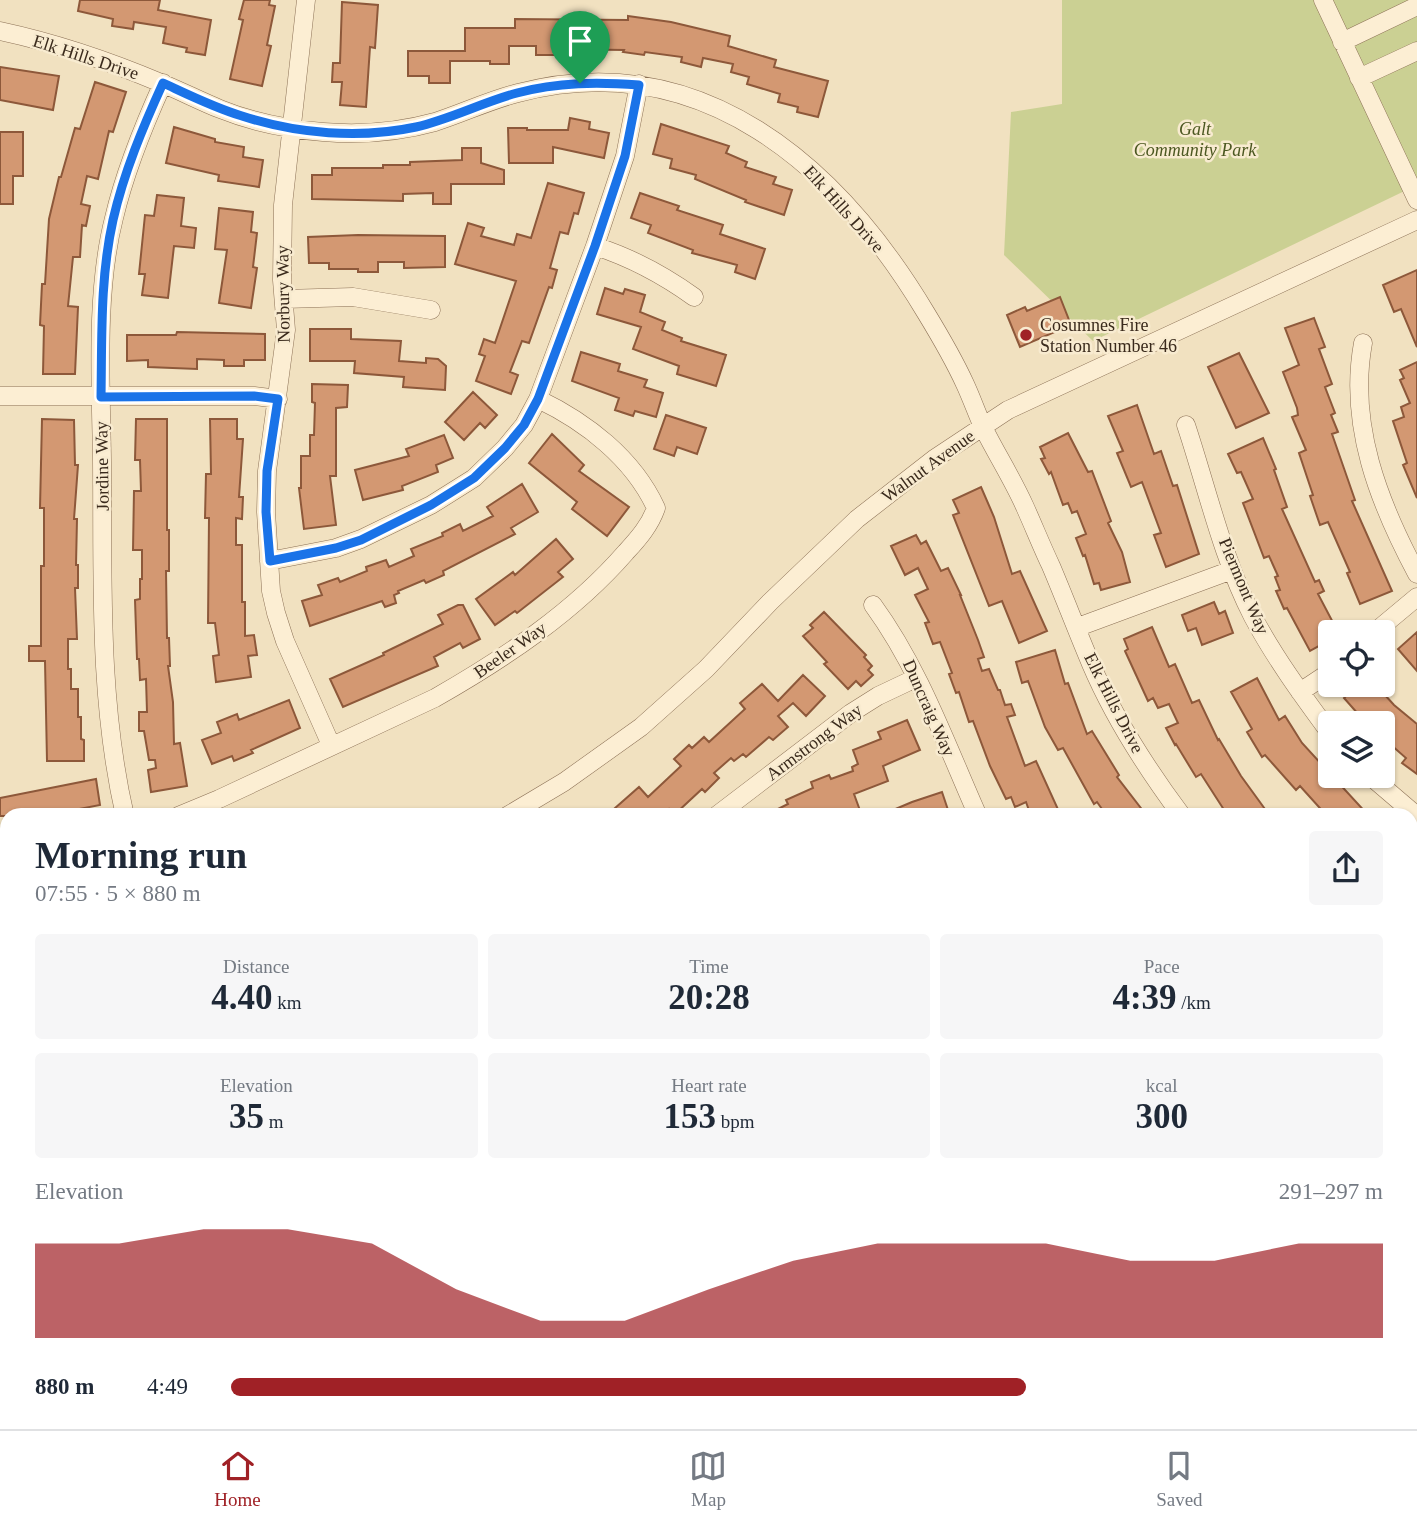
<!DOCTYPE html>
<html lang="en">
<head>
<meta charset="utf-8">
<style>
	:root { --surface:#fff; --page:#f6f6f7; --text:#1f2937; --muted:#747a83; --line:#e0e1e3; --accent:#a02126 }
	body { margin:0; font-family:"Times New Roman",serif; background:var(--page); color:var(--text); height:100vh; display:flex; flex-direction:column; font-size:26px; white-space:nowrap }
	* { box-sizing:border-box; margin:0 }
	p { font-size:23px; color:var(--muted) }
	.icon { flex:none; width:38px; height:38px; fill:none; stroke:currentColor; stroke-width:2; stroke-linecap:round; stroke-linejoin:round }
	.map { position:relative; flex:1; overflow:hidden }
	.drawer { position:absolute; left:0px; top:808px; width:1418px; height:621px; display:flex; flex-direction:column; background:var(--surface); border-radius:21px 21px 0 0; box-shadow:0 2px 5px #0004 }
	.drawer>* { flex:none }
	.fabs { position:absolute; left:1318px; top:620px; display:grid; gap:14px }
	.fabs a { display:grid; place-items:center; width:77px; height:77px; border-radius:7px; background:var(--surface); box-shadow:0 2px 5px #0004; font-size:35px }
	.pin { position:absolute; display:grid; place-items:center; width:60px; height:60px; color:#fff; margin:-72px -30px; border-radius:50% 50% 50% 0; rotate:-45deg; box-shadow:0 0 7px #0007 }
	.pin .icon { rotate:45deg }
	.round { display:grid; place-items:center; flex:none; width:74px; height:74px; border-radius:7px; background:var(--page) }
	.head { display:flex; align-items:center; justify-content:space-between; height:119px; padding:0 35px }
	h1 { font-size:38px; font-weight:800; line-height:52px }
	.metrics { display:grid; grid-template-columns:repeat(3,1fr); gap:10px; height:119px; padding:7px 35px }
	.metrics div { display:grid; align-content:center; border-radius:7px; background:var(--page); text-align:center }
	.metrics b { font-size:35px; font-weight:800 }
	.metrics small { font-size:19px; font-weight:400 }
	.metrics p { font-size:19px }
	.chart { height:196px; padding:14px 35px }
	.chart p { display:flex; justify-content:space-between }
	.chart svg { width:100%; height:126px; margin-top:7px; fill:var(--accent); opacity:.7 }
	ul { padding:0 35px; list-style:none; font-size:23px }
	li { display:grid; grid-template-columns:112px 84px 1fr; align-items:center; height:52px }
	li i { height:18px; border-radius:9px; background:var(--accent) }
	.tabs { display:flex; justify-content:space-around; align-items:center; height:98px; border-top:2px solid var(--line); background:var(--surface); font-size:19px; color:var(--muted) }
	.tabs a { display:grid; justify-items:center; gap:4px }
	.tabs .current { color:var(--accent) }
	.map>svg:first-child { display:block }
</style>
</head>
<body>
<div class="map">
<svg width="1417" height="1429" viewBox="0 0 1417 1429">
	<rect width="100%" height="100%" fill="#f1e1c0"/>
	<path fill="#cbd093" d="M1062 0H1417V185L1093 341 1004 255 1011 112 1062 104Z"/>
	<path fill="#d39872" stroke="#8d583a" stroke-width="2" d="M80 0H160L158 10 211 20 205 55 186 52 187 48 163 43 166 27 134 22 133 29 112 26 113 19 78 11Z
		M244 0H270L269 5 275 6 267 45 271 46 262 86 230 79 243 20 239 19Z
		M342 2 378 5 375 48 370 47 366 107 340 105 342 82H332L333 63H340Z
		M628 16 671 22 730 36 728 46 776 60 774 67 828 81 818 117 797 112 798 107 778 102 780 94 747 84 749 77 731 72 733 64 703 58 701 67 681 62 682 57 645 52 644 55 623 52 624 50 556 49V55H536V46H509V64H490V61H450V83H429V76H408V51H465V28H515V19L628 20Z
		M0 67 59 76 53 110 0 100Z
		M95 82 126 92 113 132 109 131 98 179 87 176 81 204 90 206 86 226 82 225 80 257H73L68 306 78 307 75 374H43L44 326 40 325 42 284H45L49 219 59 177H61L75 128 80 129Z
		M570 118 590 122 589 129 609 133 604 158 553 147V163H509L508 128H527V130H568Z
		M661 124 729 146 726 153 747 162 745 167 776 177 773 184 792 190 784 215 745 202 746 200 695 179 696 175 670 168 672 159 653 154Z
		M174 127 215 139V142L244 147 243 157 263 160 259 187 218 181 219 175 166 163Z
		M0 132H23V176H13V204H0Z
		M462 148H481V163L504 170V184H451V204H433V193L403 194V201L312 199V175H332V168H383V165H410V162L462 160Z
		M548 183 584 193 578 214 574 213 568 234 560 232 550 268 557 270 552 288 549 287 529 343 522 341 510 372 518 375 511 394 476 381 485 356 479 354 484 339 495 343 516 281 455 264 468 223 484 228 481 236 514 245 517 234 531 238Z
		M640 193 679 206 677 210 723 225 720 234 765 249 755 279 735 272 737 265 692 253 693 250 648 233 651 225 631 218Z
		M157 195 184 198 181 226 196 228 194 248 174 246 168 298 142 295 145 274H139L145 215 154 216Z
		M219 208 253 212 251 232 257 233 253 267 257 268 251 308 219 303 227 250 215 249Z
		M358 235 445 236V267L404 268V262H378V272H358V269H329V263H309L308 237Z
		M1417 270V347L1401 309 1394 312 1383 285Z
		M605 288 623 294 625 289 645 295 640 312 665 322 662 330 682 338 681 341 726 355 716 386 677 374 679 366 633 349 641 327 597 314Z
		M1060 297 1071 325 1020 347 1007 315 1025 307 1027 311Z
		M1314 318 1325 347 1319 349 1332 384 1325 387 1335 413 1331 415 1338 432 1332 434 1355 500 1352 501 1392 591 1360 604 1347 573 1350 572 1328 522 1320 525 1310 496 1313 495 1299 453 1306 450 1292 417 1298 415 1297 408 1283 372 1299 365 1285 328Z
		M310 329H351V339L401 341 399 361 426 363V358L438 359 446 366 445 390 403 387 404 377 354 373 355 361H310Z
		M177 332 265 334V360H244V366H224V360L197 359V369L148 367V360L127 361V335H176Z
		M581 352 620 364 618 371 647 380 644 387 663 393 656 417 635 411 633 416 615 410 619 398 572 381Z
		M1239 353 1269 413 1236 428 1208 367Z
		M1417 362V498L1403 465 1407 463 1393 421 1404 417 1401 407 1410 403 1400 380 1404 378 1400 370Z
		M312 384 348 385 347 407 336 408V476H330L336 525 304 529 299 488H301V456H310V435H314L315 403 312 402Z
		M473 392 497 415 485 428 480 423 464 440 445 422Z
		M1137 405 1154 454 1161 451 1173 486 1177 485 1199 554 1166 567 1154 535 1161 533 1142 482 1131 487 1117 453 1123 451 1108 416Z
		M666 415 706 428 697 454 677 447 674 456 654 449Z
		M42 419 74 420 75 465H78L74 519H77L76 565H78V588H75L77 639H68V669H71V689H78V717H81V739L84 740V761H47L45 661H29V646H41V566H44V508H40Z
		M136 419H167V530H169V571H166L167 638H169L170 666H168L173 702 174 744 180 743 187 786 151 792 148 770 156 768 155 760H149L144 731H139V712H147L146 679 140 680 139 659H137L135 600 140 599V579H142V550H133L134 491H141L140 460H135Z
		M210 419H237V439H243L239 497H243L242 519 236 518V545H242V602H245V636L254 635 257 655 248 656 251 677 216 682 213 656 219 655 215 623H208L209 518H205L206 474H211Z
		M1068 433 1088 472 1092 471 1111 521 1108 523 1122 552 1130 582 1101 590 1099 583 1094 584 1085 555 1083 556 1076 538 1086 534 1077 511 1072 513 1068 503 1063 505 1051 472 1049 474 1041 459 1045 458 1040 447Z
		M552 434 584 465 579 471 629 507 607 536 572 509 577 502 529 463Z
		M444 435 453 458 436 465 438 472 402 486 403 490 363 500 355 470 409 456 406 449Z
		M1263 438 1276 469 1274 470 1287 507 1282 509 1315 582 1319 580 1324 591 1318 594 1338 632H1330V640L1310 651 1287 608 1284 609 1276 591 1280 590 1275 577 1278 576 1269 556 1264 558 1243 503 1253 499 1241 472 1237 473 1228 454Z
		M522 484 538 512 511 528 515 534 443 571 444 575 426 583 424 580 398 591 399 593 394 595 396 603 385 607 382 601 310 626 302 601 322 595 318 585 338 578 340 582 367 571 366 567 386 560 389 567 414 556 411 549 443 536 442 533 460 524 463 531 493 516 487 507Z
		M981 487 994 517 1012 574 1020 571 1047 631 1019 643 1002 601 989 606 953 515 959 513 953 500Z
		M916 535 921 544 926 541 941 571 948 568 961 595H960L978 640 984 657 978 659 982 671 989 669 998 690H1000L1005 705 1011 704 1015 715 1007 717 1025 766 1036 761 1061 816H1031L1026 802 1015 807 1011 797 1006 799 990 766 973 721 969 722 959 692 956 693 949 674 952 673 940 642 933 644 925 623 929 622 915 595 928 589 918 568 905 575 891 546Z
		M556 539 573 559 558 572 563 577 517 613 515 611 495 625 476 599 513 572 515 575Z
		M1214 602 1219 614 1225 611 1233 633 1202 645 1196 628 1188 631 1182 615Z
		M458 605H463L480 639 463 648 460 643 434 657 438 666 343 707 330 679 384 655 383 653 443 624 438 615Z
		M824 612 866 655 864 657 872 666 868 670 873 675 861 686 856 681 848 689 824 664 827 662 803 636 813 628 810 625Z
		M1152 627 1169 667 1175 664 1192 703 1199 700 1218 740 1219 739 1241 776 1270 816H1228L1201 774 1196 777 1176 744 1175 745 1166 728 1178 723 1169 704 1158 708 1153 698 1148 701 1125 651 1128 649 1124 639Z
		M1417 632V671L1398 649Z
		M1055 650 1065 684 1068 683 1087 734 1092 731 1119 775 1117 777 1147 816H1107L1097 802 1094 804 1063 748 1058 750 1045 727 1028 681 1022 683 1016 662Z
		M803 675 825 696 806 716 793 703 778 716 788 727 773 740 769 737 746 757 743 754 734 761 731 758 714 773 719 778 705 792 702 789 674 815 669 809 662 816H606L639 787 648 797 681 766 674 759 689 745 692 748 704 737 709 742 745 709 740 703 762 684 778 701Z
		M1257 678 1279 720 1285 716 1302 743 1369 816H1327L1300 786 1296 790 1265 755 1262 757 1247 732 1252 729 1231 692Z
		M1359 684H1375L1394 705 1417 724V774L1402 763 1406 758 1382 737V723H1366L1344 698Z
		M289 700 300 728 251 750 253 753 234 761 232 756 212 764 202 740 221 733 217 722 237 714 239 720Z
		M907 720 920 750 883 766 888 781 854 794 862 816H764L788 804 786 800 813 788 811 782 829 775 831 779 853 771 852 767 858 764 853 750 881 739 878 732Z
		M96 779 100 805 79 809 80 816H0V798Z
		M942 792 950 816H879L912 802Z"/>
	<g fill="none" stroke-linecap="round" stroke-linejoin="round">
		<g stroke="#8c7156" stroke-width="19">
			<path id="minor" d="M306 0 283 205 282 280 286 330 267 471 266 512 271 591 276 613 285 641 331 745
				M1323 0 1417 200
				M0 31C56 43 109 61 161 83 181 91 200 101 220 109 252 122 288 129 323 132 360 135 399 132 435 122 463 113 490 100 518 93 701 45 838 166 926 313 940 336 954 360 965 384 972 399 977 414 984 429 997 455 1013 480 1025 507 1034 527 1042 547 1051 566 1065 599 1077 631 1091 664 1114 718 1147 769 1182 816
				M1342 42 1417 6
				M1359 78 1417 51
				M595 246C632 258 662 274 694 297
				M284 299 353 297 431 310
				M1363 343C1348 425 1379 503 1417 574
				M0 396H254L278 399
				M1186 425C1207 488 1222 557 1253 617 1275 658 1302 695 1330 733
				M269 561 336 548 361 539 431 505 474 478 505 448 524 425 538 399 595 246 625 156 639 84
				M873 605C919 668 946 744 978 816
				M1078 627 1232 570
				M1375 632 1417 597
				M1300 692 1330 672
				M1369 775 1417 816
				M125 816C98 699 103 580 102 461 101 385 95 292 114 218 125 171 143 127 163 83
				M178 816 219 799 435 698C505 658 574 612 626 552 639 538 650 525 656 508 633 458 586 422 538 399
				M507 816 564 782 641 727 706 669 770 602 857 519 934 459 1008 410 1417 220
				M716 816 851 713 878 696 916 678
				M0 859 7 858
				M0 998 7 997
				M1410 1013 1417 1017
				M1410 1067 1417 1071
				M1410 1088 1417 1084
				M0 1185H7
				M642 1423 644 1429
				M720 1423 722 1429
				M899 1423 900 1429"/>
		</g>
		<use href="#minor" stroke="#fceed3" stroke-width="18"/>
	</g>
	<g fill="none" stroke-linecap="round" stroke-linejoin="round">
		<g stroke="#fff" stroke-width="14">
			<path id="route" d="M163 83C189 95 215 108 242 116 297 134 360 139 416 127 451 119 483 102 517 93 558 82 598 82 639 85L625 156 595 246 538 399 524 425 505 448 474 478 431 505 361 540 336 548 270 561 266 512 267 471 278 399 254 396 101 397C102 338 100 278 113 220 124 172 143 127 163 83Z"/>
		</g>
		<use href="#route" stroke="#1a73e8" stroke-width="9"/>
	</g>
	<circle fill="#a02126" stroke="#f8ebd0" stroke-width="2.5" cx="1026" cy="335" r="7"/>
	<g text-anchor="middle" dominant-baseline="central" stroke-width="5" stroke-linejoin="round" paint-order="stroke">
		<g font-size="18" fill="#3a2a1c" stroke="#f8ebd0">
			<text transform="translate(86 57) rotate(18)">Elk Hills Drive</text>
			<text transform="translate(844 209) rotate(48)">Elk Hills Drive</text>
			<text transform="translate(283 294) rotate(-91)">Norbury Way</text>
			<text transform="translate(102 466) rotate(-91)">Jordine Way</text>
			<text transform="translate(928 466) rotate(-36)">Walnut Avenue</text>
			<text transform="translate(1244 586) rotate(67)">Piermont Way</text>
			<text transform="translate(510 650) rotate(-35)">Beeler Way</text>
			<text transform="translate(1114 703) rotate(63)">Elk Hills Drive</text>
			<text transform="translate(929 708) rotate(66)">Duncraig Way</text>
			<text transform="translate(814 742) rotate(-37)">Armstrong Way</text>
		</g>
		<g font-size="18" font-style="italic" fill="#4c5821" stroke="#f8ebd0">
			<text x="1195" y="129">Galt<tspan x="1195" dy="21">Community Park</tspan></text>
		</g>
		<g font-size="18" fill="#3a2a1c" stroke="#f8ebd0" text-anchor="start">
			<text x="1040" y="325">Cosumnes Fire<tspan x="1040" dy="21">Station Number 46</tspan></text>
		</g>
	</g>
</svg>
<div class="fabs">
<a><svg class="icon" aria-label="locate" viewBox="0 0 24 24"><circle cx="12" cy="12" r="6"/><path d="M12 2v4M12 18v4M2 12h4M18 12h4"/></svg></a>
<a><svg class="icon" aria-label="layers" viewBox="0 0 24 24"><path d="M12 4l9 5-9 5-9-5zM3 14l9 5 9-5"/></svg></a>
</div>
<div class="pin" style="left:580px;top:83px;background:#1e9e55"><svg class="icon" aria-label="arrive" viewBox="0 0 24 24"><path d="M6 21V4h12l-3 4 3 4H6"/></svg></div>
<section class="drawer">
<div class="head"><div><h1>Morning run</h1><p>07:55 · 5 × 880 m</p></div><a class="round"><svg class="icon" aria-label="share" viewBox="0 0 24 24"><path d="M12 15V3M7 8l5-5 5 5M5 13v7h14v-7"/></svg></a></div>
<div class="metrics">
<div><p>Distance</p><b>4.40<small> km</small></b></div>
<div><p>Time</p><b>20:28</b></div>
<div><p>Pace</p><b>4:39<small> /km</small></b></div>
</div>
<div class="metrics">
<div><p>Elevation</p><b>35<small> m</small></b></div>
<div><p>Heart rate</p><b>153<small> bpm</small></b></div>
<div><p>kcal</p><b>300</b></div>
</div>
<div class="chart"><p><span>Elevation</span>291–297 m</p>
<svg viewBox="0 0 160 44" preserveAspectRatio="none"><path d="M0 44V11L10 11L20 6L30 6L40 11L50 27L60 38L70 38L80 27L90 17L100 11L110 11L120 11L130 17L140 17L150 11L160 11V44z"/></svg>
</div>
<ul>
<li><b>880 m</b>4:49<i style="width:69%"></i></li>
</ul>
</section>
</div>
<nav class="tabs">
<a class="current"><svg class="icon" aria-label="home" viewBox="0 0 24 24"><path d="M3 11l9-7 9 7M6 9v11h12V9"/></svg>Home</a>
<a><svg class="icon" aria-label="map" viewBox="0 0 24 24"><path d="M3 6l6-2 6 2 6-2v14l-6 2-6-2-6 2zM9 4v14M15 6v14"/></svg>Map</a>
<a><svg class="icon" aria-label="saved" viewBox="0 0 24 24"><path d="M7 4h10v16l-5-4-5 4z"/></svg>Saved</a>
</nav>
</body>
</html>
